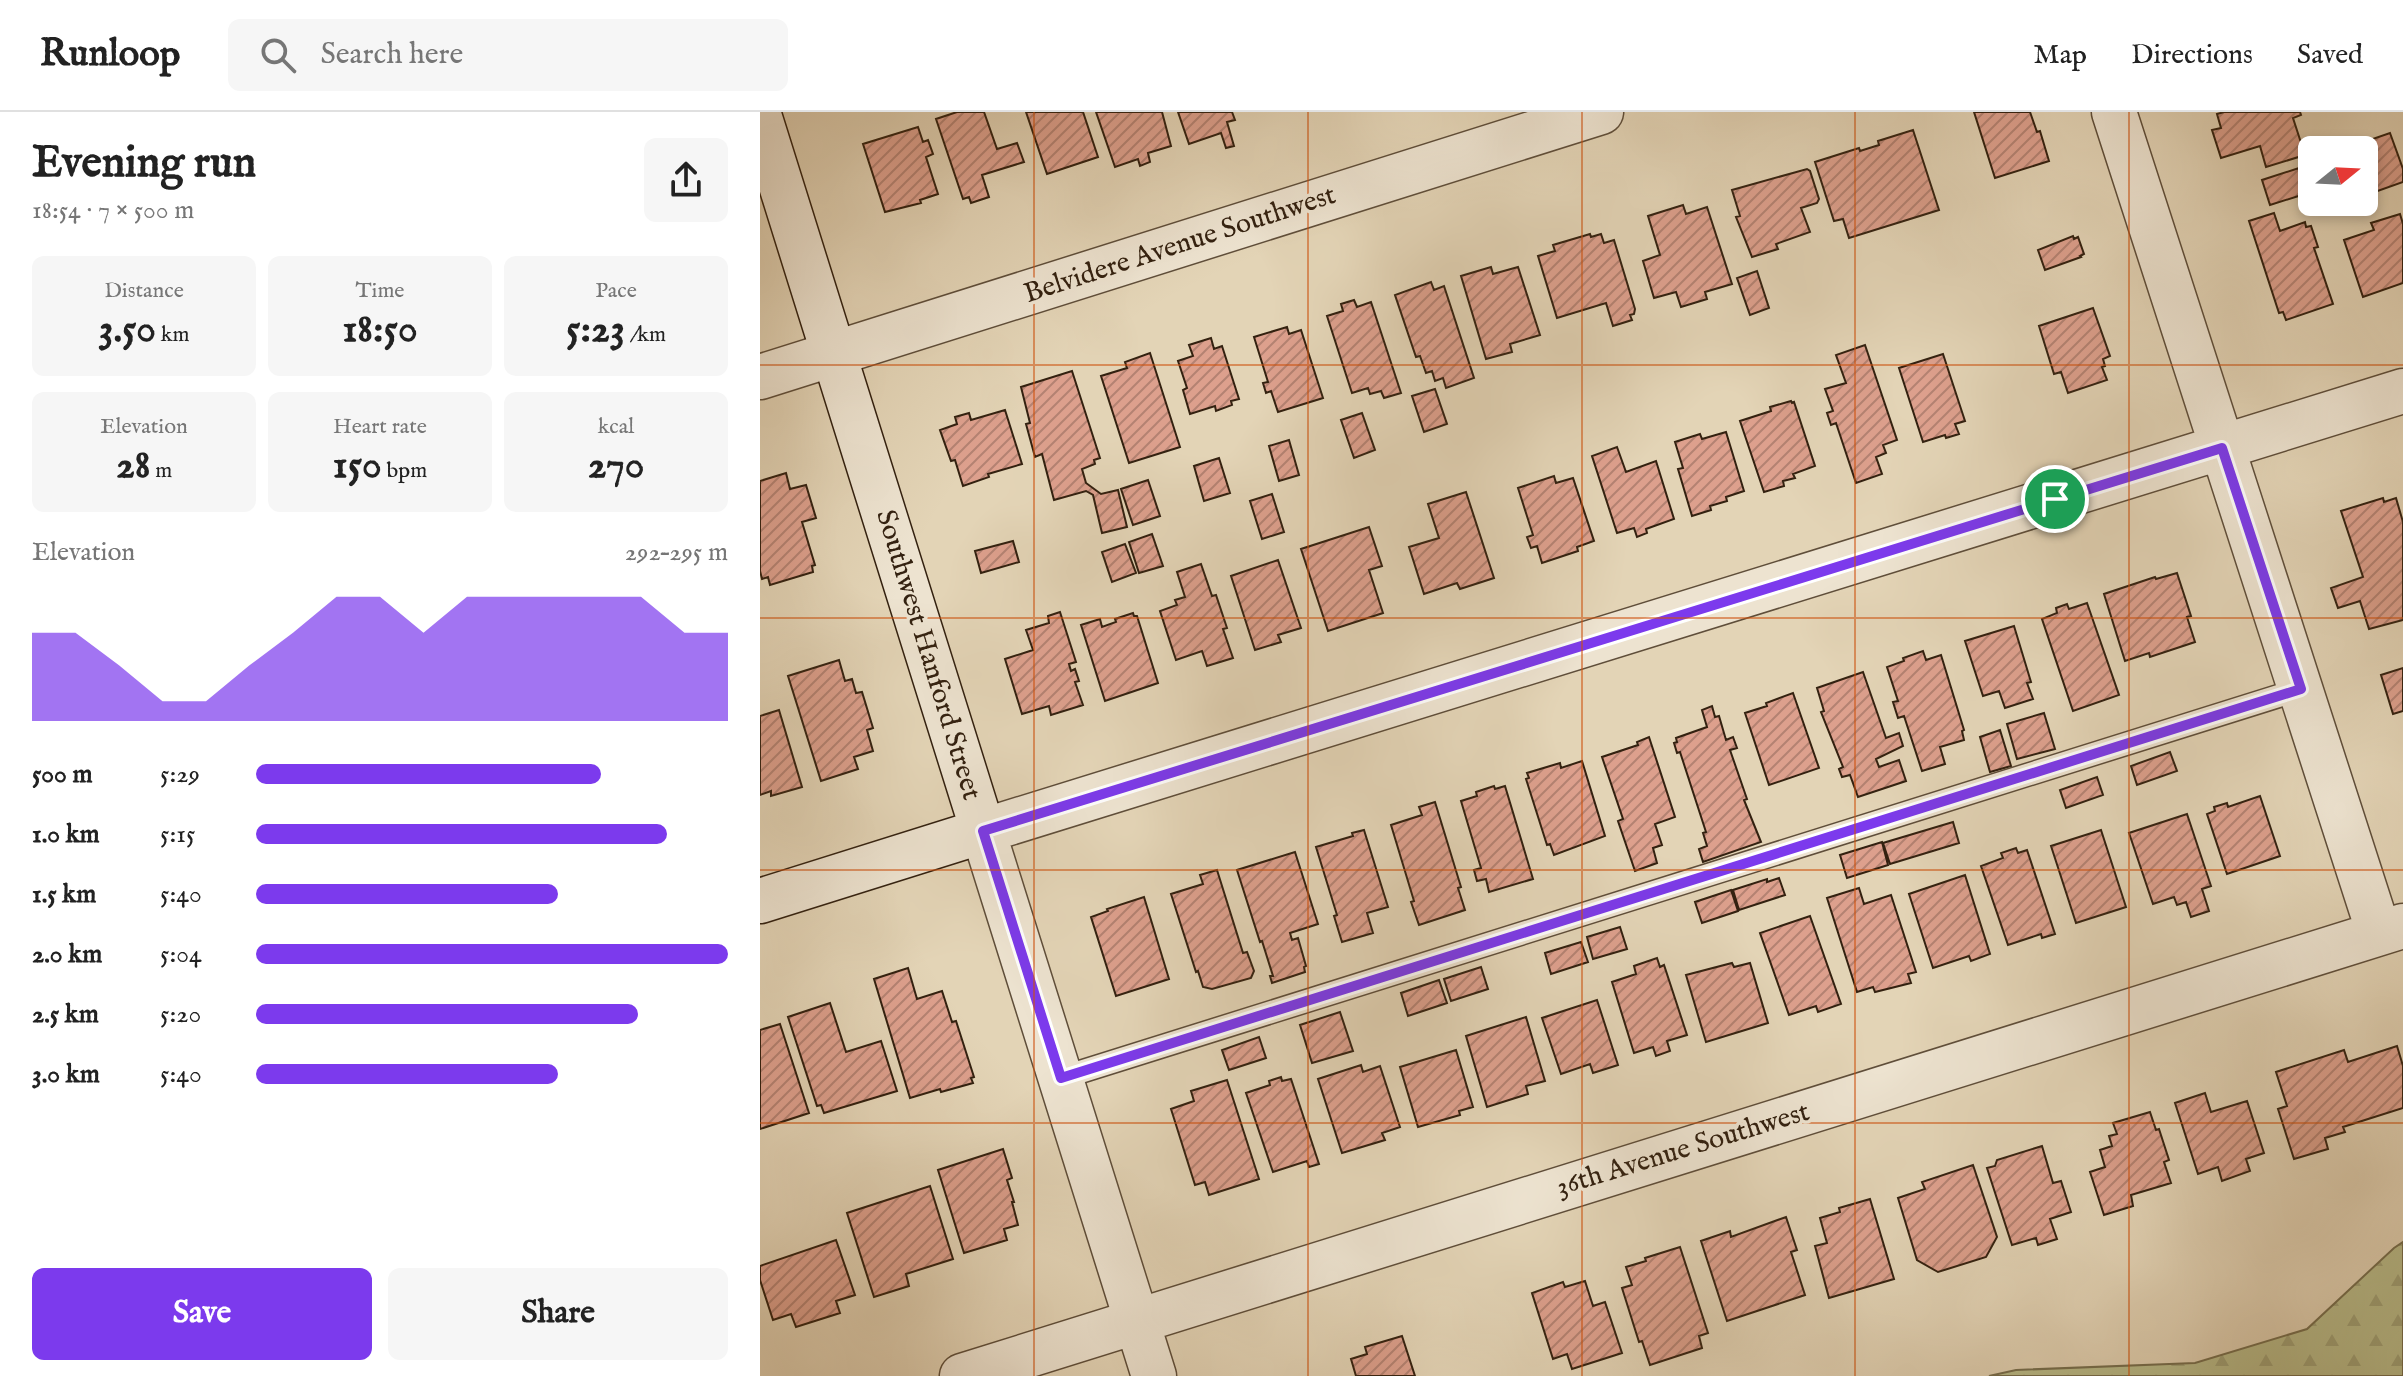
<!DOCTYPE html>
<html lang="en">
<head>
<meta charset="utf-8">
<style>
	:root { --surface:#fff; --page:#f6f6f6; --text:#222; --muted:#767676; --line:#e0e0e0; --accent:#7c3aed }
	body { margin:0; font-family:"IM FELL English",serif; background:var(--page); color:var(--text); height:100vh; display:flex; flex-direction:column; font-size:30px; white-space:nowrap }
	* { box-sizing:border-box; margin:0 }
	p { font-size:26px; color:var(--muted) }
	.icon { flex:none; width:44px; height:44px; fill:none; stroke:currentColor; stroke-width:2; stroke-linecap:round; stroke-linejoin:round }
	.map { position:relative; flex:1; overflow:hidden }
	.side { display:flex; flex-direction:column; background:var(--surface); width:760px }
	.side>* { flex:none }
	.needle { width:52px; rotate:72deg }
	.buttons { position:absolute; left:1538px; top:24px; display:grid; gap:16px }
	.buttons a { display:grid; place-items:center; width:80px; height:80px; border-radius:12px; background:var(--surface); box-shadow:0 4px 12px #0003; font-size:40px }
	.pin { position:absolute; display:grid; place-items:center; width:68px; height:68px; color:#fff; margin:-34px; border:4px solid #fff; border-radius:50%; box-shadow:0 2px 8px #0007 }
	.round { display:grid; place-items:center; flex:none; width:84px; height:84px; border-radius:12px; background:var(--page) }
	.overview { display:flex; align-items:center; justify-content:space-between; height:136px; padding:0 32px }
	h1 { font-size:44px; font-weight:700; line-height:60px }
	.figures { display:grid; grid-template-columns:repeat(3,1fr); gap:12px; height:136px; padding:8px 32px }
	.figures div { display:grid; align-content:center; border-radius:12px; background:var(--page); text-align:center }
	.figures b { font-size:40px; font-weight:700 }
	.figures small { font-size:22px; font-weight:400 }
	.figures p { font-size:22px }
	.chart { height:224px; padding:16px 32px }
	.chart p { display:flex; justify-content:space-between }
	.chart svg { width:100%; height:144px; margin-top:8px; fill:var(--accent); opacity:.7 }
	.cta { display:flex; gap:16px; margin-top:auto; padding:16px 32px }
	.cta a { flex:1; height:92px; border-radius:12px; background:var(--accent); color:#fff; font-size:32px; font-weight:700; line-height:92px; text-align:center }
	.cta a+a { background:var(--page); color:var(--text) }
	ul { padding:0 32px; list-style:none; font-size:26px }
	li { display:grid; grid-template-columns:128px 96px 1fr; align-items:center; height:60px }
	li i { height:20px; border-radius:10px; background:var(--accent) }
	header { display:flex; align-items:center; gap:48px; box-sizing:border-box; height:112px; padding:0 40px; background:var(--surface); border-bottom:2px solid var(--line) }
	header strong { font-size:38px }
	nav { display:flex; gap:44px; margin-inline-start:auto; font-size:28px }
	.search { width:560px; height:72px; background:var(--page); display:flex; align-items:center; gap:20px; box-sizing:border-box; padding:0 28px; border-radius:12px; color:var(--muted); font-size:30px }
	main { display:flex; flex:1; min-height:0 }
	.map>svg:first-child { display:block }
</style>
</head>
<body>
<header>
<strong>Runloop</strong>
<div class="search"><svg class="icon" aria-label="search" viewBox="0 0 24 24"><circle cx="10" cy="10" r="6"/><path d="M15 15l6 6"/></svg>Search here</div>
<nav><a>Map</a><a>Directions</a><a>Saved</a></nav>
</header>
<main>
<section class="side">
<div class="overview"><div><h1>Evening run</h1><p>18:54 · 7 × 500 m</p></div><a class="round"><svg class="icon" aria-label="share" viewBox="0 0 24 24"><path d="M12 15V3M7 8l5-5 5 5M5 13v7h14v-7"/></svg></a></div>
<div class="figures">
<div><p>Distance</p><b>3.50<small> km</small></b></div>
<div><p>Time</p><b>18:50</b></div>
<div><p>Pace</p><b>5:23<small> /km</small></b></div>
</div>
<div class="figures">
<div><p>Elevation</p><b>28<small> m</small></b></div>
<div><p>Heart rate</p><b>150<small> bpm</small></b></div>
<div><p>kcal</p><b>270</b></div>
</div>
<div class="chart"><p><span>Elevation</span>292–295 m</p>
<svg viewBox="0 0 160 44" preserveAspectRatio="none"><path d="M0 44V17L10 17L20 27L30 38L40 38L50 27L60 17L70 6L80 6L90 17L100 6L110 6L120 6L130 6L140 6L150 17L160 17V44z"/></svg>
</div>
<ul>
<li><b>500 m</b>5:29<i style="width:73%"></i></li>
<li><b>1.0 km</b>5:15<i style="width:87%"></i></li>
<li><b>1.5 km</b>5:40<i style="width:64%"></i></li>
<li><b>2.0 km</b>5:04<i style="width:100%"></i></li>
<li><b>2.5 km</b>5:20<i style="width:81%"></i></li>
<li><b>3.0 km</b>5:40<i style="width:64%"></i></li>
</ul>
<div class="cta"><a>Save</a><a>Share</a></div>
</section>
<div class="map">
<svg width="1643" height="1264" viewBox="0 0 1643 1264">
	<defs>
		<pattern id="forest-firs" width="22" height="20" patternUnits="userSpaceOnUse" patternTransform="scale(2)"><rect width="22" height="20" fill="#b8bc8b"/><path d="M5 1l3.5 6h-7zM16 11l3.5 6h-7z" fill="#9fa177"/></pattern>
		<pattern id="building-hatch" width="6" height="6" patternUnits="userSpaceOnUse" patternTransform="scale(2)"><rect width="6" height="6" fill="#dda08d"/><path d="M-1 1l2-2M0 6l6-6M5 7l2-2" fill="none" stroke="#b48272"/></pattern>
	</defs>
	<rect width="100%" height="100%" fill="#e3d4b6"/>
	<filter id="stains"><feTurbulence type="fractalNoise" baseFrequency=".0025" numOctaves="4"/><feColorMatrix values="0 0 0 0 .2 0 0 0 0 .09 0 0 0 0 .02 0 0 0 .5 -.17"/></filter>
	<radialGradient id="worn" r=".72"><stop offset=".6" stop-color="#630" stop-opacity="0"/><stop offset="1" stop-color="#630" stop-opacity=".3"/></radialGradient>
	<path fill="url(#forest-firs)" stroke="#766e4e" stroke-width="2" d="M1643 1130V1264H1229L1256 1258 1435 1251 1547 1217 1634 1136Z"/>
	<path fill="url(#building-hatch)" stroke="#332110" stroke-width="2" d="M197 0H224L237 37 257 31 264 50 222 63 229 85 211 91 209 85 203 87 176 7Z
		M266 0H323L338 45 287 62Z
		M336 0H402L411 34 388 41 390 50 380 54 378 47 355 55Z
		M418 0H472L475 8 467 10 474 34 466 36 461 21 429 32Z
		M1214 0H1270L1277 20 1280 19 1289 49 1235 66Z
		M1464 0H1540L1541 3 1533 6 1545 43 1506 55 1500 34 1461 46 1452 18 1461 16 1457 2Z
		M158 15 163 30 168 28 173 42 166 45 178 82 160 88 161 91 125 100 103 32Z
		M1153 18 1179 98 1089 126 1083 107 1074 109 1055 50 1099 36 1100 39 1119 33 1118 29Z
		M1630 21 1643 57V70L1612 81 1604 58V38H1597L1595 33Z
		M1539 56 1548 81 1510 93 1502 68Z
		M1047 57 1050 59 1059 87 1057 91 1041 96 1050 120 1016 132 1018 137 992 145 976 105 980 104 972 78Z
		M923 93 926 102 947 95 972 172 945 180 947 187 921 195 916 180 894 186 883 149 900 143 888 104Z
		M1514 101 1520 119 1545 110 1546 115 1551 114 1558 135 1554 136 1573 192 1526 208 1523 200 1519 201 1489 109Z
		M1640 102 1643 112V171L1603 185 1584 128 1614 118 1611 111Z
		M830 122 831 125 841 122 844 131 854 128 875 197 874 202 870 203 872 208 853 214 846 191 797 206 778 144 795 139 793 133Z
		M1313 124 1314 127 1318 125 1324 142 1320 144 1321 145 1285 158 1278 138Z
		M731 155 733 162 758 155 780 223 750 232 752 240 726 247 701 164Z
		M997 159 1009 196 990 203 977 166Z
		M671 170 674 178 684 174 714 266 686 276 683 266 675 269 672 259 666 261 660 244 656 245 635 183Z
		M594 188 597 195 611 190 641 281 624 286 621 279 610 282 608 276 592 281 567 204 583 199 581 192Z
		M1333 196 1350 244 1343 247 1345 254 1342 255 1347 268 1308 281 1301 260 1294 262 1279 214Z
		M527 215 529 222 541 218 563 286 518 300 511 279 506 281 503 271 508 270 494 225Z
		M451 226 454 237 462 234 479 287 471 289 472 293 456 299 455 294 430 302 423 278 427 276 418 249 433 244 429 233Z
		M1105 233 1137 328 1123 333 1126 341 1116 345 1122 362 1096 371 1076 311 1071 313 1067 301 1073 299 1065 277 1086 271 1076 243Z
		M390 241 420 335 369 351 341 264 367 256 365 250Z
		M1183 242 1205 309 1195 312 1199 322 1186 326 1185 323 1163 330 1139 256Z
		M312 259 340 346 334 348 335 352 322 357 326 371 341 382 358 378 367 415 342 421 333 383 326 379 294 388 282 342 275 345 266 312 270 311 261 275Z
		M675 277 687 312 664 320 652 284Z
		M1031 289 1032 291 1034 290 1055 354 1033 362 1035 366 1023 369 1024 374 1004 380 980 309 1011 299 1010 295Z
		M245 298 262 352 228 362 229 365 203 374 195 348 191 349 180 318 197 312 195 305 209 301 211 308Z
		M602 301 615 338 594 346 581 308Z
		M966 320 984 379 966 385 967 389 950 394 951 398 932 404 918 357 923 356 915 330 940 322 942 327Z
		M529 328 539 363 519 369 509 334Z
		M857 335 866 360 896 349 914 407 886 417 887 421 877 425 874 416 857 421 832 344Z
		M459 346 470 381 444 389 434 354Z
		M26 361 30 377 46 373 56 406 42 410 55 453 52 454 53 460 10 473 8 465 2 467 0 459V369Z
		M794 364 796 371 813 366 834 429 817 435 818 439 782 451 777 434 771 436 767 425 773 423 758 376Z
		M388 368 400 404 373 413 361 377Z
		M706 380 734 466 700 477 697 471 664 482 649 435 679 426 668 392Z
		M512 382 524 420 502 427 490 389Z
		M1623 386 1624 390 1636 386 1643 410V508L1609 517 1600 489 1578 496 1571 476 1603 465 1581 399Z
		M609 415 622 454 609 458 623 501 568 519 541 437Z
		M392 422 403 454 379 461 369 430Z
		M253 429 259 450 221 461 215 439Z
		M365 432 376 461 352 470 342 440Z
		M518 448 541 516 518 523 521 530 495 538 471 464Z
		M441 452 452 484 456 483 467 516 463 517 473 546 447 554 442 539 416 548 400 499 417 493 415 488 425 485 417 460Z
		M1417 461 1431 504 1427 505 1435 530 1390 545 1389 541 1365 549 1344 482 1395 465 1396 467Z
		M1327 491 1359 583 1313 599 1282 507 1297 501 1296 496 1307 492 1309 497Z
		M300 500 316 550 309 552 311 559 315 557 319 569 315 570 323 593 291 603 289 594 262 602 245 547 273 538 266 518 289 511 288 504Z
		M373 501 374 504H377L398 571 345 589 321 513 340 507 342 515 356 510 355 507Z
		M1254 514 1271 570 1267 571 1273 587 1245 596 1239 579 1223 584 1205 529Z
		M1163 539 1166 548 1181 543 1204 618 1202 619 1204 628 1180 635 1185 652 1162 659 1144 604 1138 606 1133 590 1138 589 1127 555 1144 549 1143 546Z
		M79 548 85 569 92 567 96 581 102 580 113 616 107 618 113 639 94 645 98 657 61 669 28 564Z
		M1643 556V599L1633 602 1621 563Z
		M1103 560 1126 626 1139 621 1143 634 1116 647 1119 655 1139 648 1146 669 1098 685 1090 663 1082 665 1079 657 1083 655 1061 600 1064 599 1057 576Z
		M1033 581 1059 656 1009 673 985 601 1007 594 1006 591Z
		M952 594 955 605 959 604 966 628 973 625 977 636 970 638 987 687 984 688 1001 730 943 750 939 737 947 734 943 721 946 720 920 640 917 641 914 631 917 630 916 626 947 615 942 598Z
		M19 598 42 675 11 684V679L0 683V604Z
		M1284 601 1295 637 1257 647 1247 612Z
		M1240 618 1251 654 1230 660 1220 625Z
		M889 625 915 705 895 712 902 733 893 736 897 751 875 759 858 709 863 707 842 645 878 633 877 630Z
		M1410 640 1417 659 1377 673 1371 654Z
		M822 649 845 724 794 743 790 732 787 733 766 667 769 666 767 661 800 651 801 656Z
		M1337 665 1343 683 1306 696 1300 678Z
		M734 674 735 677 745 674 773 767 729 780 726 767 717 769 714 758 721 756 701 689 717 684 716 680Z
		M1500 684 1520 744 1467 762 1447 702 1455 699 1454 695 1467 691 1468 695Z
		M675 690 701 775 698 776 705 798 659 813 651 790 654 789 631 713 662 703 659 695Z
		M1427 702 1451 774 1442 777 1449 799 1431 805 1426 790 1417 793 1414 785 1393 792 1369 721Z
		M1193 710 1199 731 1130 752 1123 731Z
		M604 718 628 795 607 801 613 821 582 830 574 804 577 803 556 735 593 724 592 721Z
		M1341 718 1366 795 1316 811 1291 734Z
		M1122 730 1128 753 1087 766 1080 743Z
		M1256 736 1258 741 1267 738 1295 822 1282 826 1281 822 1248 833 1221 754 1243 746 1241 741Z
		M535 740 558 812 530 821 532 828 538 826 546 854 544 855 545 860 512 871 510 864H513L502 829 500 830 477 758Z
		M457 758 483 841 487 840 494 859 491 866 452 877 443 875 438 859 436 860 411 782 443 772 440 763Z
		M1205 763 1230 842 1211 849 1209 844 1173 856 1149 782Z
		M1019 766 1025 783 979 798 973 778 1007 767V770Z
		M1099 776 1104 792 1131 783 1156 860 1148 862 1151 871 1115 880 1113 875 1097 880 1067 786Z
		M971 778 978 799 942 811 935 790Z
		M384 785 409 867 356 884 331 805 348 799 347 797Z
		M1050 804 1081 892 1058 900 1056 894 1029 903 1000 821Z
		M860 815 867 837 833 847 827 825Z
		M821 830 828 850 791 862 785 841Z
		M897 846 900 855 904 853 927 923 907 929 910 939 896 944 893 935 874 941 852 870 876 862 874 854Z
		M972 851 974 855 990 851 1008 911 946 930 926 863Z
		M721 855 728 877 691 889 684 867Z
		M148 856 157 887 182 879 192 910 196 909 214 965 211 966 213 971 181 980 180 977 150 986 114 867Z
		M679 868 687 891 648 904 641 881Z
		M837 888 858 953 833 961 830 952 801 962 782 906Z
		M70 891 86 940 121 929 137 979 64 1001 61 993 57 994 28 905Z
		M580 900 593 939 552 951 540 913Z
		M766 905 785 969 766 974 768 982 727 995 706 924Z
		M20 912 49 1001 0 1017V918Z
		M499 925 506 946 469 958 462 938Z
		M1637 934 1643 954V996L1583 1015 1585 1020 1565 1026 1568 1037 1534 1047 1518 997 1527 994 1516 960 1584 938 1588 950Z
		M696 938 713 995 699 999 700 1003 658 1015 640 955Z
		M601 953 603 960 620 954 640 1015 622 1021 625 1028 582 1041 558 967Z
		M521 965 522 969 531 967 559 1052 549 1055 547 1049 513 1060 486 981 510 973 509 969Z
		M467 968 499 1067 449 1083 445 1070 435 1073 411 997 434 989 431 979Z
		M1445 981 1451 1000 1487 989 1504 1041 1486 1047 1490 1059 1462 1069 1458 1055 1438 1062 1415 991Z
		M1390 1000 1396 1018 1399 1017 1409 1048 1404 1050 1411 1071 1371 1083 1373 1094 1344 1103 1330 1060 1345 1055 1340 1038 1352 1034 1349 1024 1357 1022 1353 1011Z
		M1282 1034 1293 1071 1301 1069 1311 1100 1290 1107 1297 1127 1278 1133 1276 1126 1252 1133 1227 1056 1235 1054 1237 1048Z
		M243 1037 252 1066 247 1068 254 1090H252L258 1113 244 1117 247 1128 204 1141 178 1058Z
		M1213 1053 1237 1125 1226 1145 1178 1160 1157 1148 1138 1086 1165 1077 1162 1070Z
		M170 1074 193 1147 146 1162 149 1174 114 1185 87 1101Z
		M1110 1087 1134 1167 1069 1186 1055 1134 1067 1131 1060 1106 1080 1100 1079 1096Z
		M1026 1105 1037 1138 1031 1140 1045 1183 967 1209 941 1129 970 1119 971 1125Z
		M76 1128 95 1183 76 1189 80 1201 36 1215 31 1202 13 1208 0 1168V1154Z
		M920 1135 948 1221 939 1224 942 1236 890 1253 882 1229 879 1230 862 1176 872 1173 866 1155 886 1149 885 1146Z
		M825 1169 833 1194 845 1190 862 1241 812 1257 807 1242 793 1247 772 1181 803 1170 805 1175Z
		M642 1224 655 1264H596L591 1247 607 1242 605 1235Z"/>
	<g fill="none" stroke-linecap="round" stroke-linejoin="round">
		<g stroke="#5f4e3a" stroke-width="25">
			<path id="lane" d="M301 966 1541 577"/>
		</g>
		<g stroke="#5f4e3a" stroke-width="47">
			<path id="street" d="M1354 0 1619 821
				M0 265 841 0
				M202 1264 1643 814
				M394 1264 223 719 1643 279"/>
		</g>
		<g stroke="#332110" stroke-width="47">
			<path id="secondary" d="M0 6 223 719 0 789"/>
		</g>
		<use href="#lane" stroke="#ede3d0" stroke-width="22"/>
		<use href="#street" stroke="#ede3d0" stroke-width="44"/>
		<use href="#secondary" stroke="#ede3d0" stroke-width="44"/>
	</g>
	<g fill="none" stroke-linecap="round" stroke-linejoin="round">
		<g stroke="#fff" stroke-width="16">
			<path id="route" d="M1462 336 1541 577 301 966 223 719Z"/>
		</g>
		<use href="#route" stroke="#7c3aed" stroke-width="10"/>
	</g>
	<path fill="none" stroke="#cd510d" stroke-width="2" stroke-opacity="0.55" d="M274 0V1264M548 0V1264M822 0V1264M1095 0V1264M1369 0V1264M0 253H1643M0 506H1643M0 758H1643M0 1011H1643"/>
	<g text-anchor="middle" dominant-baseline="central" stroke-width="7" stroke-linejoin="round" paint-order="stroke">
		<g font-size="28" fill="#332110" stroke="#ede3d0">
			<text transform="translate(420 133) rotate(-18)">Belvidere Avenue Southwest</text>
			<text transform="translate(168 543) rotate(73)">Southwest Hanford Street</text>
			<text transform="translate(923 1038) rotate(-17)">36th Avenue Southwest</text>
		</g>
	</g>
	<rect width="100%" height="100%" filter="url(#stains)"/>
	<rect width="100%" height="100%" fill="url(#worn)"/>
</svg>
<div class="buttons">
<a><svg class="needle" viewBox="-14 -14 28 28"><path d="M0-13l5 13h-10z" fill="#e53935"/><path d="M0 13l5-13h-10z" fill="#767676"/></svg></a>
</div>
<div class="pin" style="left:1295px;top:387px;background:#1e9e55"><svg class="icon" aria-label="arrive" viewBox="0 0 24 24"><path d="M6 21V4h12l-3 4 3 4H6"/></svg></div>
</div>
</main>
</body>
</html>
